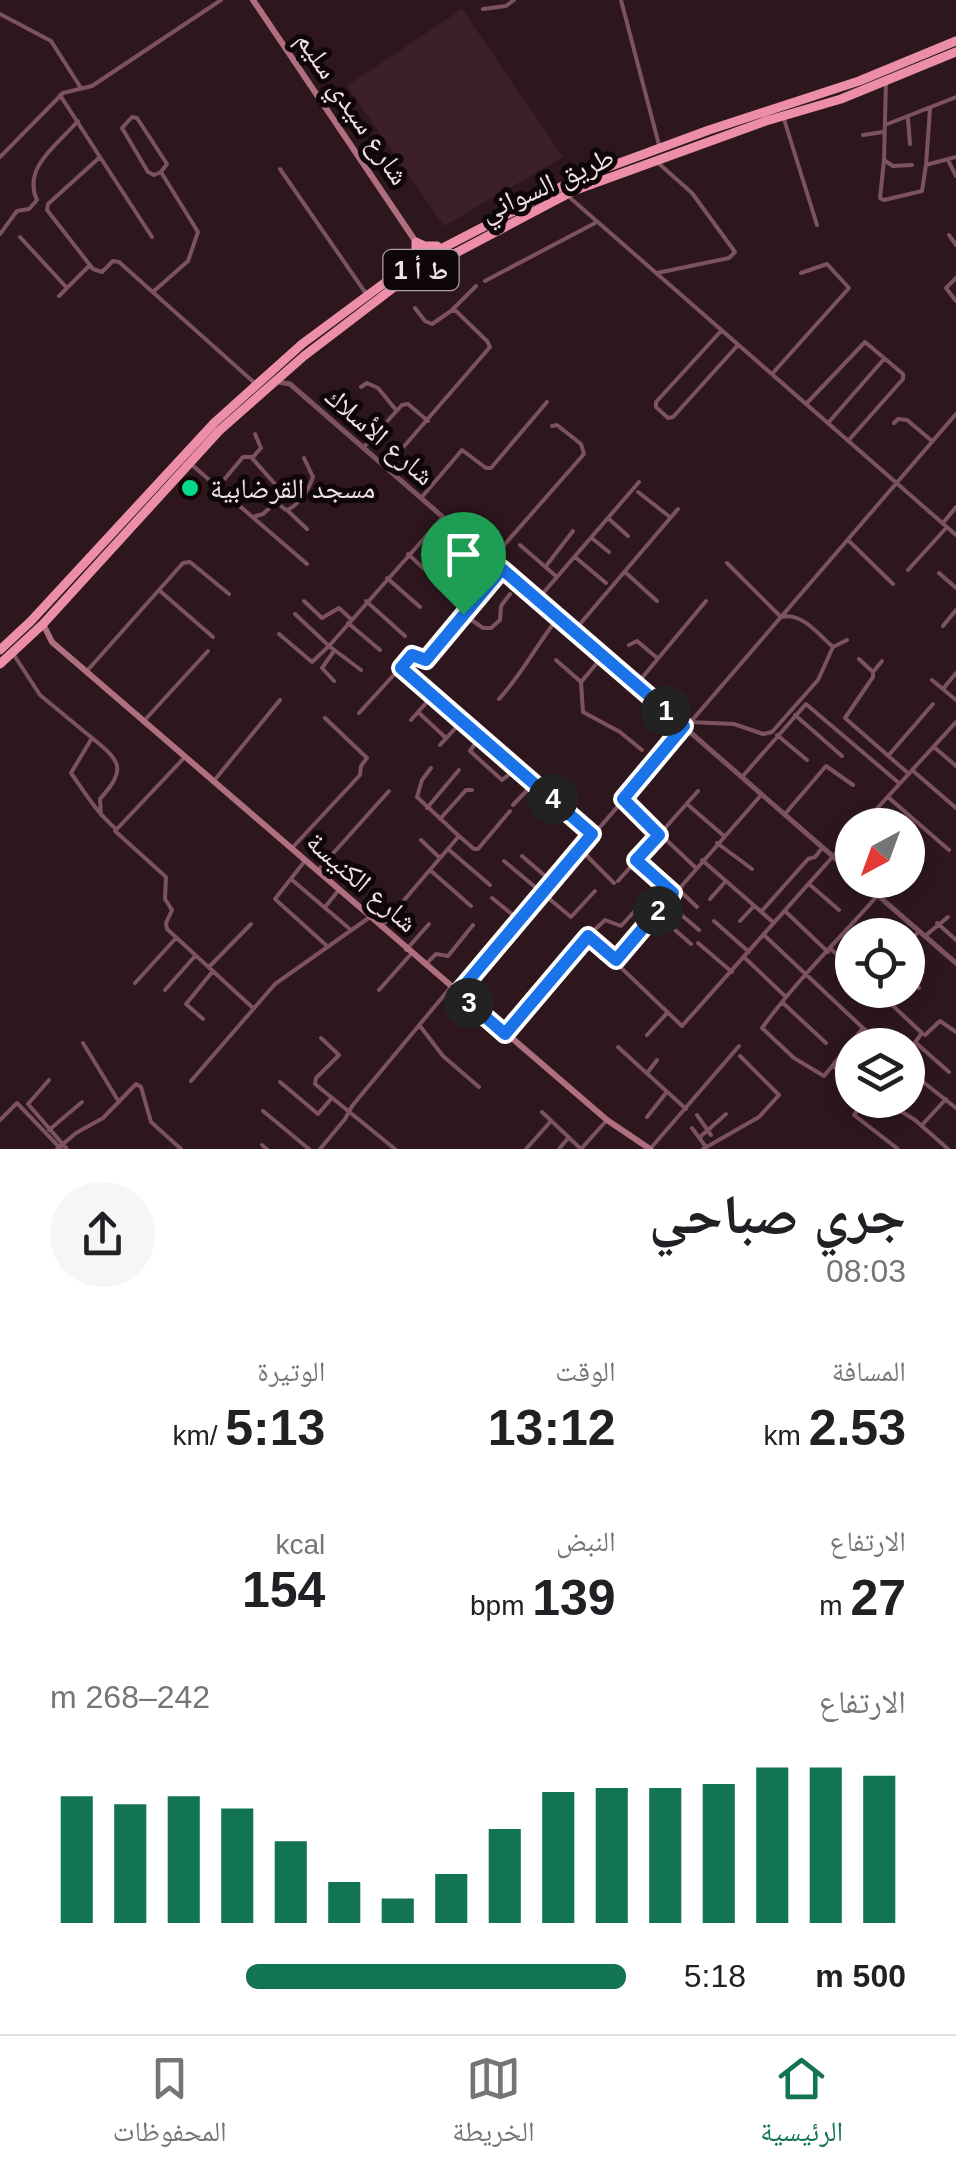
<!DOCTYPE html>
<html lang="ar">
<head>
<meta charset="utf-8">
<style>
	:root { --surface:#fff; --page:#f6f6f6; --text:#202124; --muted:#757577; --line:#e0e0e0; --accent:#137452 }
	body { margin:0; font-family:Arial,"Noto Naskh Arabic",sans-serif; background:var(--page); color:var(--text); direction:rtl; height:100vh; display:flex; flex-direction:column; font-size:38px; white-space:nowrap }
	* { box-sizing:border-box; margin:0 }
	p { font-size:32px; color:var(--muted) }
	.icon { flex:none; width:55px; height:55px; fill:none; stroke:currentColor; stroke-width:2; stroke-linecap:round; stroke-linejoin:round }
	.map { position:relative; height:1149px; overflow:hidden; direction:ltr }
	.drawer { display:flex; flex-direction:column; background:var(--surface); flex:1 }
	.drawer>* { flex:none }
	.needle { width:65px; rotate:221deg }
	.controls { position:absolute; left:835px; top:808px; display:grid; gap:20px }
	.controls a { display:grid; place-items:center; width:90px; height:90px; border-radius:50%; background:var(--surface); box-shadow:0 5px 15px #0003; font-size:50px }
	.pin { position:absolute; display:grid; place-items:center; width:85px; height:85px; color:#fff; margin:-102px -42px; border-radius:50% 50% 50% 0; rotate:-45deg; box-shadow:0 0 10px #0007 }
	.pin .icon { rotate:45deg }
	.km { position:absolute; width:50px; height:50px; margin:-25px; border-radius:50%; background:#222; color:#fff; font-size:28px; line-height:50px; text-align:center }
	.round { display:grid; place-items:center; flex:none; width:105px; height:105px; border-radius:52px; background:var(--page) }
	.summary { display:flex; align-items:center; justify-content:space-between; height:170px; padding:0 50px }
	h1 { font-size:55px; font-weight:800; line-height:75px }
	.figures { display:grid; grid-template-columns:repeat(3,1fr); gap:15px; height:170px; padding:10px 50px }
	.figures div { display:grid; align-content:center }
	.figures b { font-size:50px; font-weight:800 }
	.figures small { font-size:28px; font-weight:400 }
	.figures p { font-size:28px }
	.chart { height:280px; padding:20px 50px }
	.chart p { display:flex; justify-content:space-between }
	.chart svg { width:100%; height:180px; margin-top:10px; stroke:var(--accent); stroke-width:6 }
	ul { padding:0 50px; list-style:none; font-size:32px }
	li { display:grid; grid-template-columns:160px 120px 1fr; align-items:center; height:75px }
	li i { height:25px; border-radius:12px; background:var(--accent) }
	.menu { display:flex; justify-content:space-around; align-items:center; height:140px; border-top:2px solid var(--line); background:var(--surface); font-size:28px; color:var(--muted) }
	.menu a { display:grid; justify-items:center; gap:5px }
	.menu .on { color:var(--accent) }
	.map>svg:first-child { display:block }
</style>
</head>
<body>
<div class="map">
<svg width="956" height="1149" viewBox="0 0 956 1149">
	<rect width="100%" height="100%" fill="#2d171d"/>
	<path fill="#3c1f28" d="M462 9 563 157 444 226 347 86Z"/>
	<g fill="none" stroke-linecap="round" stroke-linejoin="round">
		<path stroke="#7b525d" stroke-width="4" d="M621 0 659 145
			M483 9 506 6 514 0
			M0 14 51 41 81 88
			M886 81 884 160 893 166 912 165
			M60 95 100 157 48 204 47 210 93 269 102 272 113 261 119 262 257 385
			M930 109 926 165 956 157
			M783 116 817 225
			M908 119 910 144
			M885 125 956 97
			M863 135 883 132
			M0 157 63 93 92 86 221 0
			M100 157 152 237
			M884 160 880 198 884 200 922 191 926 165
			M656 161 692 193 735 252 729 258 657 273
			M949 162 956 176
			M280 169 367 295
			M568 196 956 535
			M0 234 17 211 29 209 37 200C22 168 57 145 78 121
			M949 235 956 245
			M20 237 67 288
			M956 278 946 288 956 301
			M485 281 595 223
			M154 291 188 261 198 232 161 172 154 175 148 172 122 128 132 117 137 118 167 164 161 172
			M59 296 89 266
			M452 310 476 286
			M721 331 656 402V407L668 418 673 417 738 345
			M772 374 849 288 827 264 801 273
			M361 387 367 383 378 388 396 410
			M806 404 865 342 903 374V379L848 441
			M828 423 884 359
			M894 423 898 419 907 420 932 441
			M363 448 402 405 408 404 428 421
			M251 457 275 484 276 502
			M192 465 307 564
			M387 466 490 347 487 341 456 311H451L432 324 425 321 415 308
			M214 484 223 481 243 457H253L261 448 255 434
			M638 492 670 517
			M421 498 462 450 486 468H491L547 402
			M288 511 307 529
			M253 517 263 514 276 502 286 510C298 507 309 489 313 477L304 458
			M609 519 628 536
			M943 523 956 507
			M593 539 609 552
			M849 541 893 584
			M520 545 557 577
			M408 554 446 589
			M575 557 606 583
			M491 560 584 454 581 444 557 425 552 426
			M727 563 781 617 956 414
			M546 566 573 531
			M908 570 947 527
			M625 572 657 601
			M939 573 956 588
			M387 578 420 607
			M160 591 213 637
			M538 599 639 482
			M304 601 322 618 339 608 351 619
			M366 601 405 636
			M463 614 483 628H491L500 620 501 606 510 594
			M348 623 380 650
			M943 626 956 610
			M574 631 678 509
			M279 634 312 662 329 646 295 614
			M629 645 637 641 656 657
			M12 652 40 695 92 738 71 773C85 793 97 813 116 829
			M859 659 873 672V677L845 718 909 774
			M556 660 581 682 583 712 620 732 642 750
			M401 668 593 834
			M361 670 329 646 443 517
			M86 672 183 563 190 562 229 594
			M873 672 882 661
			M932 680 956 700
			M334 681 322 668 334 651
			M581 682 603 656
			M636 685 706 601
			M943 689 956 673
			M499 699C522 674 537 644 558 618
			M418 712 446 738
			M359 713 412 655 426 660 502 569
			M795 715 842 756
			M411 720 433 695
			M143 722 208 651
			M688 722 734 724 763 734 772 732 818 680 833 647 847 640
			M777 735 807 760
			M92 738C121 761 127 769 100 799L101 815
			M479 738 470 751 502 780 517 768
			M440 745 462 721
			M934 747 956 766
			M888 756 933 704
			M184 758 115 831 166 877 165 899 172 910 166 923 167 929 253 1008
			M431 768 422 780 417 797 459 836
			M912 770 956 808
			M742 777 806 704 899 783
			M213 782 280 700
			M888 797 949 850
			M623 799 696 868
			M687 804 724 836
			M513 805 534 783
			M427 808 459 770
			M785 814 826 766 853 785
			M440 819 466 790H472
			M862 825 956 722
			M421 840 440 858
			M717 843 752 869
			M293 847 360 775 361 766 367 758 325 718
			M448 849 490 885
			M582 851 614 883
			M522 856 552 882
			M702 860 774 923
			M504 861 571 917 595 891
			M636 861 673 893
			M304 862 275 899 327 946
			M319 869 389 791
			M430 870 471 906
			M291 879 351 930
			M618 881 698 791
			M661 882 621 926 605 920 588 936 682 1026 852 835
			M809 884 839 910
			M679 890 697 907
			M492 898 519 920
			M710 899 726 881
			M666 902 699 930
			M325 907 338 891
			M785 911 828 952
			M761 912 808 859 815 857 823 847
			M657 914 691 944
			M714 921 749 952
			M740 921 754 906
			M937 923 956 940
			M381 927 459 836 474 849H478L510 811
			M764 935C797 966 830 997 863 1028L824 1076 794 1058 762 1028C796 981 839 939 878 895
			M925 936 948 917
			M698 943 732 972
			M908 944 919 931
			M831 949 852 969
			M406 950 429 924
			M746 959 786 997
			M617 960 762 794
			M428 962 436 954 448 956 473 925
			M209 967 251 924
			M908 978 919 988
			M135 983 176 938
			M165 990 195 956
			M379 990 411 954
			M876 990 922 1033 908 1052
			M457 993 781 617C802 612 818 634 833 647
			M783 1003 826 1043
			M203 1019 186 1004 213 971
			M420 1026 443 1056 479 1087
			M863 1028 882 1045
			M507 1031 588 936
			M647 1035 667 1013
			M925 1035 940 1021 956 1032
			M321 1038 339 1055 316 1078 315 1084 395 1149
			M83 1043 119 1102
			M916 1043 949 1072
			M618 1047 686 1109
			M833 1066 852 1082
			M908 1070 956 1108
			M648 1072 657 1060
			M49 1080 28 1104 67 1149
			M191 1081 275 984 370 917
			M280 1082 318 1114 331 1099
			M865 1100 854 1115 898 1149
			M883 1100 915 1120 948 1149
			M263 1111 309 1149
			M542 1112 581 1149 607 1120
			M697 1115 711 1135
			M647 1117 666 1093
			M0 1120 17 1103 61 1149
			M922 1125 946 1099
			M692 1128 706 1147
			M49 1130 82 1102
			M700 1137 726 1114
			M262 1145 267 1149
			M57 1149 76 1133 103 1118 136 1084 141 1087 151 1122 181 1149
			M320 1149 345 1119 352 1106 450 988
			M526 1149 551 1121
			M559 1149 569 1137
			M650 1149 739 1046
			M703 1149 759 1117 779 1095 740 1056"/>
		<path stroke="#7b525d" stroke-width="5" d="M279 382 290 384 852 873
			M860 880 956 963"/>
		<path stroke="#b06e81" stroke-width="6" d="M253 0 416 242
			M43 624 52 642 607 1120 650 1149"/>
		<path stroke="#ec8eaa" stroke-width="9" d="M411 262 416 252V242L425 246H437
			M0 650 31 621 214 423 302 344 406 267 576 179 709 130 859 81 956 41
			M0 664 43 624 219 431 304 356 401 282 573 191 766 121 841 99 956 52"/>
	</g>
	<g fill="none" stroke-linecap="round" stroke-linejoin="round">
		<g stroke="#fff" stroke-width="20">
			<path id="route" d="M502 569 684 726 623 799 659 835 636 860 673 893 616 960 588 936 505 1034 458 993 592 834 401 668 412 655 426 660Z"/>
		</g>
		<use href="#route" stroke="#1a73e8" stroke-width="12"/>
	</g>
	<circle fill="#03d98b" stroke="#0f0608" stroke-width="4" cx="190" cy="488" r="10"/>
	<g text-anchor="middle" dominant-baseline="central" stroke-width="10" stroke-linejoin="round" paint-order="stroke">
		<rect fill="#0f0608" stroke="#ad9fa3" stroke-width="2.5" x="383.5" y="250" width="75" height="40" rx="8"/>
		<g font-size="25" font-weight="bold" fill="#f1e1e5">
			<text x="421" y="270">ط أ 1</text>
		</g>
		<g font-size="28" fill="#f1e1e5" stroke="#0f0608">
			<text transform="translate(353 108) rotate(56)">شارع سيدي سليم</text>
			<text transform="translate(547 184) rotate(-24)">طريق السواني</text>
			<text transform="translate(380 436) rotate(41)">شارع الأسلاك</text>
			<text transform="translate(362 882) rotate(41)">شارع الكنيسة</text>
		</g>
		<g font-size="28" fill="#f1e1e5" stroke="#0f0608" text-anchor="start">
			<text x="210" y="488">مسجد القرضابية</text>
		</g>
	</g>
</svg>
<div class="controls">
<a><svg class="needle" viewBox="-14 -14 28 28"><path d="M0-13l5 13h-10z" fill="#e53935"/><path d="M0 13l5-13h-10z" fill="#757577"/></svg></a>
<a><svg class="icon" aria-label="locate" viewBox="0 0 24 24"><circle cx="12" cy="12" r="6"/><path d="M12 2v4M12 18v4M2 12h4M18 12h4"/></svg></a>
<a><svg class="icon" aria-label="layers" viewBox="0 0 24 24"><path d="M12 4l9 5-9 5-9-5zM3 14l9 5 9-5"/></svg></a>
</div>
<div class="pin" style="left:463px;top:614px;background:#1e9e55"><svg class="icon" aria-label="arrive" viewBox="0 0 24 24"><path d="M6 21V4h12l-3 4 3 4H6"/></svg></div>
<b class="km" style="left:666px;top:711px">1</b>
<b class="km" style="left:658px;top:911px">2</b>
<b class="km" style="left:469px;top:1003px">3</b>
<b class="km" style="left:553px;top:799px">4</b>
</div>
<section class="drawer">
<div class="summary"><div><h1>جري صباحي</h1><p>08:03</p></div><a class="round"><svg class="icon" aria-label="share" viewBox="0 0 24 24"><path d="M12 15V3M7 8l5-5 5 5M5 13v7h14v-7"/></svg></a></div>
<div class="figures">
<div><p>المسافة</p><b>2.53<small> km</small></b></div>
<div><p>الوقت</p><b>13:12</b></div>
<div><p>الوتيرة</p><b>5:13<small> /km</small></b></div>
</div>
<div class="figures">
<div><p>الارتفاع</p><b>27<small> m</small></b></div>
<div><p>النبض</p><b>139<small> bpm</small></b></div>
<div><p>kcal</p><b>154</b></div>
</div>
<div class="chart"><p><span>الارتفاع</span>242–268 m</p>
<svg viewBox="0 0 160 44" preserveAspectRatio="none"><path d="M5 44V13M15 44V15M25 44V13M35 44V16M45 44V24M55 44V34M65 44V38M75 44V32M85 44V21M95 44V12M105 44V11M115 44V11M125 44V10M135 44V6M145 44V6M155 44V8"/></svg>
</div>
<ul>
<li><b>500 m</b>5:18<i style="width:66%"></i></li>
</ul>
</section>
<nav class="menu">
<a class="on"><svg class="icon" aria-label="home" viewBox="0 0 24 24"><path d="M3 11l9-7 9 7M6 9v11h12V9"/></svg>الرئيسية</a>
<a><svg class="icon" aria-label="map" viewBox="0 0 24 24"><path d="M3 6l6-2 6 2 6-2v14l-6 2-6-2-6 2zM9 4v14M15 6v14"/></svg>الخريطة</a>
<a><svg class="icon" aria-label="saved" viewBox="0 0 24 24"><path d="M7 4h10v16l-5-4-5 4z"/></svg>المحفوظات</a>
</nav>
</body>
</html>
